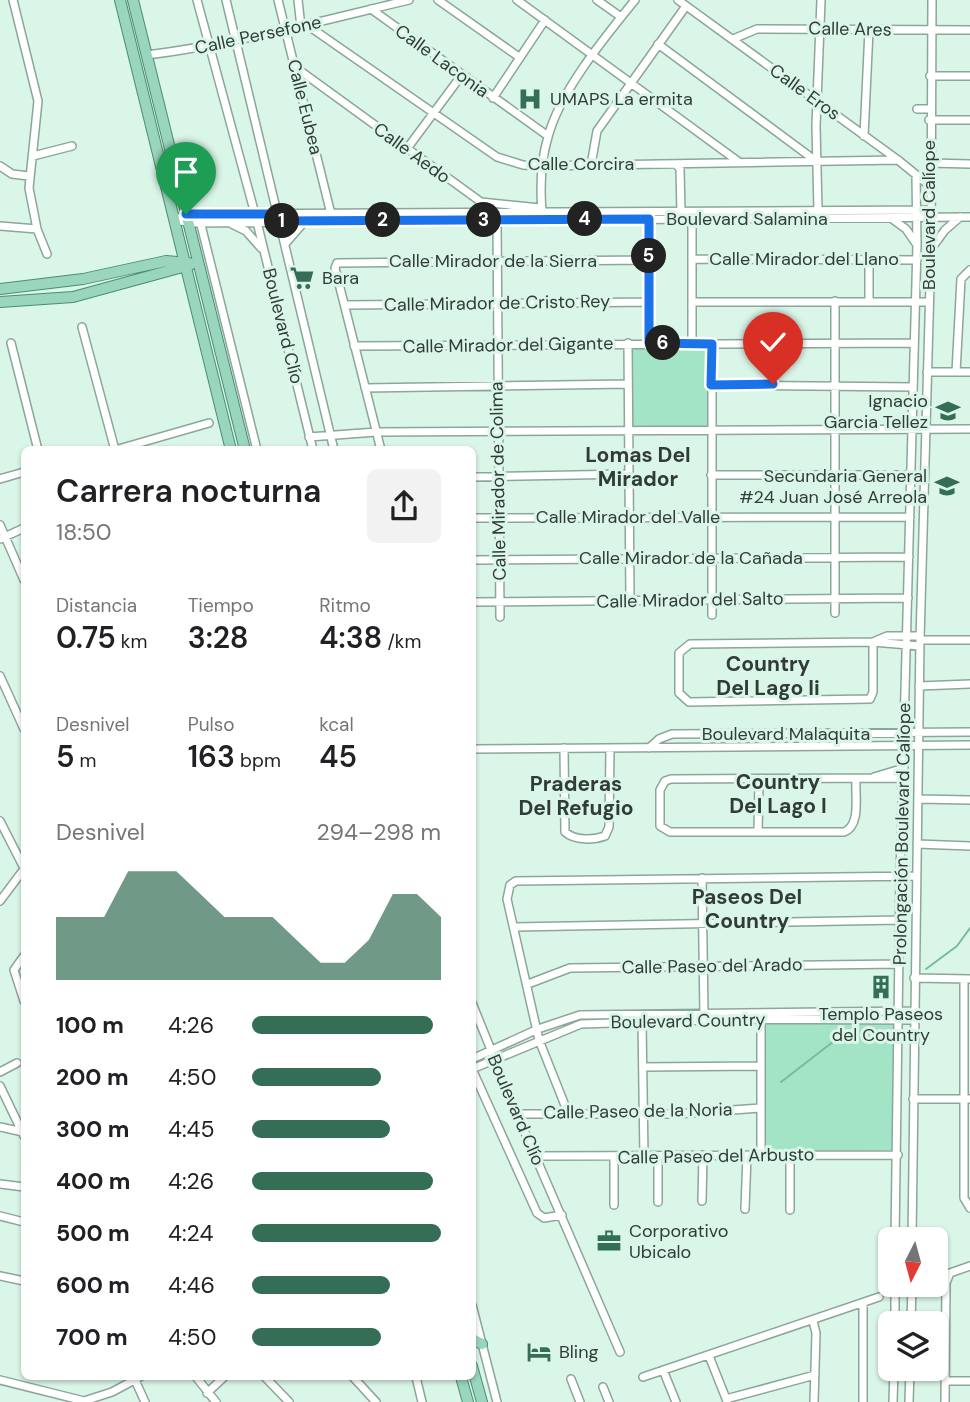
<!DOCTYPE html>
<html lang="es">
<head>
<meta charset="utf-8">
<style>
	:root { --surface:#fff; --page:#f2f2f2; --text:#202124; --muted:#757577; --accent:#346e56 }
	body { margin:0; font-family:"DM Sans",sans-serif; background:var(--page); color:var(--text); height:100vh; display:flex; flex-direction:column; font-size:26px; white-space:nowrap }
	* { box-sizing:border-box; margin:0 }
	p { font-size:23px; color:var(--muted) }
	.icon { flex:none; width:38px; height:38px; fill:none; stroke:currentColor; stroke-width:2; stroke-linecap:round; stroke-linejoin:round }
	.map { position:relative; flex:1; overflow:hidden }
	.sheet { position:absolute; left:21px; top:446px; width:455px; height:934px; display:flex; flex-direction:column; background:var(--surface); border-radius:10px; box-shadow:0 2px 5px #0004 }
	.sheet>* { flex:none }
	.needle { width:46px; rotate:186deg }
	.tools { position:absolute; left:878px; top:1227px; display:grid; gap:14px }
	.tools a { display:grid; place-items:center; width:70px; height:70px; border-radius:10px; background:var(--surface); box-shadow:0 2px 5px #0004; font-size:35px }
	.pin { position:absolute; display:grid; place-items:center; width:60px; height:60px; color:#fff; margin:-72px -30px; border-radius:50% 50% 50% 0; rotate:-45deg; box-shadow:0 0 7px #0007 }
	.pin .icon { rotate:45deg }
	.km { position:absolute; width:35px; height:35px; margin:-18px; border-radius:50%; background:#222; color:#fff; font-size:19px; line-height:35px; text-align:center }
	.round { display:grid; place-items:center; flex:none; width:74px; height:74px; border-radius:10px; background:var(--page) }
	.overview { display:flex; align-items:center; justify-content:space-between; height:119px; padding:0 35px }
	h1 { font-size:32px; font-weight:600; line-height:52px }
	.metrics { display:grid; grid-template-columns:repeat(3,1fr); gap:10px; height:119px; padding:7px 35px }
	.metrics div { display:grid; align-content:center }
	.metrics b { font-size:30px; font-weight:600 }
	.metrics small { font-size:19px; font-weight:400 }
	.metrics p { font-size:19px }
	.chart { height:196px; padding:14px 35px }
	.chart p { display:flex; justify-content:space-between }
	.chart svg { width:100%; height:126px; margin-top:7px; fill:var(--accent); opacity:.7 }
	ul { padding:0 35px; list-style:none; font-size:23px }
	li { display:grid; grid-template-columns:112px 84px 1fr; align-items:center; height:52px }
	li i { height:18px; border-radius:9px; background:var(--accent) }
	.map>svg:first-child { display:block }
</style>
</head>
<body>
<div class="map">
<svg width="970" height="1402" viewBox="0 0 970 1402">
	<rect width="100%" height="100%" fill="#daf6e8"/>
	<path fill="#a3e3c6" d="M710 342 711 431 628 433 627 343Z
		M764 1022H896L895 1150 764 1151Z"/>
	<g fill="none" stroke-linecap="round" stroke-linejoin="round">
		<path stroke="#76bc9d" stroke-width="2" d="M926 969 957 946 970 928
			M781 1082 847 1031"/>
		<g stroke="#8ca79a" stroke-width="10">
			<path id="minor" d="M13 0 38 101 29 188 37 229 47 254
				M197 0 255 214 313 450
				M226 0 334 450
				M278 0 331 214
				M298 0 301 27
				M438 0 519 57
				M517 0 739 162
				M597 0 621 17
				M678 0 898 160 930 186
				M371 9 548 136
				M307 25 497 157 523 165 543 166 898 160
				M733 39 757 29 970 30
				M658 44 816 161
				M147 55C236 44 321 21 409 0
				M295 67 481 202 540 208
				M930 76H970
				M493 98 545 20
				M917 109H930
				M929 120H970
				M864 136 869 30
				M406 150 461 76
				M33 156 72 146
				M930 163 970 164
				M676 164 680 169 681 212
				M591 165 597 131 686 6
				M0 166 12 174 29 176
				M818 211 816 126 821 0
				M542 212C540 187 541 160 548 137 560 91 605 37 635 0
				M173 214 178 220 189 223 970 217
				M891 218 906 229 917 245
				M692 219V344
				M497 220 500 617
				M200 221 257 450
				M230 223 246 231 261 248
				M176 224 181 217 193 214 931 210
				M0 226 37 229
				M285 244 305 221
				M931 249 945 230 960 217
				M692 259 917 260
				M869 300V259
				M835 301V613
				M693 302H929
				M345 305 650 302
				M82 327 115 450
				M11 343 38 450
				M628 343 630 601
				M649 343V219
				M354 346 914 343
				M927 372H970
				M956 372 961 279 970 270
				M711 385 913 387
				M365 388 628 384
				M309 437 376 432 970 429
				M115 450 209 423
				M381 450 335 268 337 263 649 260
				M711 475H911
				M472 477 629 474
				M0 479 24 472
				M472 518 910 517
				M0 525 24 580
				M0 539 24 528
				M472 560 909 557
				M472 602 908 598
				M712 615V344
				M920 640H970
				M873 642V692L870 699 689 702 679 693V653L690 644 873 642 920 646
				M873 642 887 636H920
				M0 676 24 729
				M919 686 970 684
				M564 748 565 832C575 841 594 840 605 836L609 827 610 749
				M649 748 659 739 672 734 970 732
				M472 749 970 745
				M874 777 904 768
				M856 780C855 796 861 826 844 832H670L660 826V790L665 781 671 779 904 778
				M918 799 970 800
				M0 821 24 868
				M758 832 759 780
				M917 844 970 846
				M702 878 704 1016
				M0 901 24 869
				M514 927 900 920
				M24 956 14 970 24 1001
				M914 978 970 979
				M964 979V1198L970 1208
				M528 984 570 968 899 964
				M472 1003 517 1114 620 1352
				M642 1022 644 1157
				M472 1059 538 1029 580 1015 914 1011
				M643 1067 760 1066
				M472 1069 581 1024 740 1019 914 1020
				M472 1069 537 1213 544 1218 562 1215
				M0 1072 17 1063
				M0 1086 24 1136
				M913 1099H970
				M568 1113 539 1040 507 899 510 885 516 881 916 876
				M517 1114H678L760 1108
				M0 1127 23 1132
				M761 1155V1020
				M535 1156 898 1155
				M614 1157V1205
				M0 1184 24 1187
				M702 1201 703 1155
				M658 1202V1157
				M745 1209 747 1155
				M790 1210V1156
				M0 1216 24 1222
				M895 1239 900 876 917 245 916 175
				M912 1239 920 640 931 249 932 0
				M0 1276 24 1281
				M863 1303V1402
				M472 1305 497 1402
				M813 1321 816 1333 814 1402
				M895 1323V1284
				M911 1323 912 1284
				M709 1356 727 1401
				M663 1370 676 1402
				M196 1377 216 1402
				M265 1377 289 1402
				M353 1377 376 1402
				M416 1377 422 1402
				M643 1377 879 1297
				M571 1379 580 1402
				M0 1380 84 1401 112 1392 140 1377
				M135 1380 145 1402
				M945 1381H970
				M603 1387 609 1402
				M207 1393 224 1377
				M726 1399 815 1375
				M893 1402 894 1368
				M909 1402 910 1368
				M945 1402 946 1283 950 1273 970 1266"/>
		</g>
		<g stroke="#4a8d72" stroke-width="12">
			<path id="major" d="M120 0 231 450
				M133 0 245 450
				M0 289 83 279 166 261 189 263
				M0 302 73 297 190 265
				M472 1339 482 1344
				M472 1366 482 1402
				M461 1377 468 1402"/>
		</g>
		<use href="#minor" stroke="#fff" stroke-width="7"/>
		<use href="#major" stroke="#9ad5be" stroke-width="10"/>
	</g>
	<g fill="none" stroke-linecap="round" stroke-linejoin="round">
		<g stroke="#fff" stroke-width="14">
			<path id="route" d="M186 214H278L280 221 649 219V343L712 344 711 385 773 384"/>
		</g>
		<use href="#route" stroke="#1a73e8" stroke-width="9"/>
	</g>
	<defs>
		<g id="hospital-bare" transform="scale(1.89)"><path d="M-5-5h3v3.5h4V-5h3V5h-3V1.5h-4V5h-3Z" fill="#346e56" stroke="#daf6e8" stroke-width="2.5" paint-order="stroke"/></g>
		<g id="supermarket-bare" transform="scale(1.89)"><path d="M-6-5.5h2.5l.6 2H6L4.5 2H-2.5L-4.4-4H-6ZM-1.5 3.2a1.3 1.3 0 1 0 .1 0ZM3 3.2a1.3 1.3 0 1 0 .1 0Z" fill="#346e56" stroke="#daf6e8" stroke-width="2.5" paint-order="stroke"/></g>
		<g id="school-bare" transform="scale(1.89)"><path d="M0-5L7-2L0 1L-7-2ZM-4 1L0 2.5L4 1V4Q0 6-4 4Z" fill="#346e56" stroke="#daf6e8" stroke-width="2.5" paint-order="stroke"/></g>
		<g id="building-bare" transform="scale(1.89)"><path d="M-4-6H4V6H1V3H-1V6H-4ZM-2.5-4.3h1.7v1.8h-1.7ZM.8-4.3h1.7v1.8H.8ZM-2.5-1h1.7V.8h-1.7ZM.8-1h1.7V.8H.8Z" fill="#346e56" stroke="#daf6e8" stroke-width="2.5" paint-order="stroke"/></g>
		<g id="office-bare" transform="scale(1.89)"><path d="M-6-3h4V-5.5h4V-3h4V5H-6ZM-1-4.5V-3h2v-1.5ZM-6 0V1H6V0Z" fill="#346e56" stroke="#daf6e8" stroke-width="2.5" paint-order="stroke"/></g>
		<g id="hotel-bare" transform="scale(1.89)"><path d="M-6-4.5h1.5V1H6V5H4.5V3h-9V5H-6ZM-4 0a1.8 1.8 0 1 1 3.6 0ZM.5 0V-2.5h3Q6-2.5 6 0Z" fill="#346e56" stroke="#daf6e8" stroke-width="2.5" paint-order="stroke"/></g>
	</defs>
	<g fill-rule="evenodd">
		<use href="#hospital-bare" x="530" y="99"/>
		<use href="#supermarket-bare" x="302" y="278"/>
		<use href="#school-bare" x="948" y="411"/>
		<use href="#school-bare" x="947" y="486"/>
		<use href="#building-bare" x="881" y="987"/>
		<use href="#office-bare" x="609" y="1241"/>
		<use href="#hotel-bare" x="539" y="1352"/>
	</g>
	<g text-anchor="middle" dominant-baseline="central" stroke-width="6" stroke-linejoin="round" paint-order="stroke">
		<g font-size="18" fill="#313c37" stroke="#daf6e8">
			<text transform="translate(850 29) rotate(1)">Calle Ares</text>
			<text transform="translate(258 35) rotate(-12)">Calle Persefone</text>
			<text transform="translate(442 61) rotate(36)">Calle Laconia</text>
			<text transform="translate(805 92) rotate(36)">Calle Eros</text>
			<text transform="translate(305 107) rotate(76)">Calle Eubea</text>
			<text transform="translate(412 153) rotate(36)">Calle Aedo</text>
			<text x="581" y="164">Calle Corcira</text>
			<text transform="translate(929 215) rotate(-90)">Boulevard Calíope</text>
			<text x="747" y="219">Boulevard Salamina</text>
			<text x="804" y="259">Calle Mirador del Llano</text>
			<text x="493" y="261">Calle Mirador de la Sierra</text>
			<text transform="translate(497 303) rotate(-1)">Calle Mirador de Cristo Rey</text>
			<text transform="translate(283 326) rotate(76)">Boulevard Clío</text>
			<text transform="translate(508 345) rotate(-1)">Calle Mirador del Gigante</text>
			<text transform="translate(498 481) rotate(-91)">Calle Mirador de Colima</text>
			<text x="628" y="517">Calle Mirador del Valle</text>
			<text x="691" y="558">Calle Mirador de la Cañada</text>
			<text transform="translate(690 600) rotate(-1)">Calle Mirador del Salto</text>
			<text x="786" y="734">Boulevard Malaquita</text>
			<text transform="translate(902 834) rotate(-89)">Prolongación Boulevard Calíope</text>
			<text transform="translate(712 966) rotate(-1)">Calle Paseo del Arado</text>
			<text transform="translate(688 1021) rotate(-1)">Boulevard Country</text>
			<text transform="translate(516 1110) rotate(67)">Boulevard Clío</text>
			<text transform="translate(638 1111) rotate(-1)">Calle Paseo de la Noria</text>
			<text transform="translate(716 1156) rotate(-1)">Calle Paseo del Arbusto</text>
		</g>
		<g font-size="18" fill="#313c37" stroke="#daf6e8" text-anchor="start">
			<text x="550" y="99">UMAPS La ermita</text>
			<text x="322" y="278">Bara</text>
			<text x="928" y="401" text-anchor="end">Ignacio<tspan x="928" dy="21">Garcia Tellez</tspan></text>
			<text x="927" y="476" text-anchor="end">Secundaria General<tspan x="927" dy="21">#24 Juan José Arreola</tspan></text>
			<text x="881" y="1014" text-anchor="middle">Templo Paseos<tspan x="881" dy="21">del Country</tspan></text>
			<text x="629" y="1231">Corporativo<tspan x="629" dy="21">Ubicalo</tspan></text>
			<text x="559" y="1352">Bling</text>
		</g>
		<g font-size="21" font-weight="bold" fill="#313c37" stroke="#daf6e8">
			<text x="638" y="455">Lomas Del<tspan x="638" dy="24">Mirador</tspan></text>
			<text x="768" y="664">Country<tspan x="768" dy="24">Del Lago Ii</tspan></text>
			<text x="778" y="782">Country<tspan x="778" dy="24">Del Lago I</tspan></text>
			<text x="576" y="784">Praderas<tspan x="576" dy="24">Del Refugio</tspan></text>
			<text x="747" y="897">Paseos Del<tspan x="747" dy="24">Country</tspan></text>
		</g>
	</g>
</svg>
<div class="tools">
<a><svg class="needle" viewBox="-14 -14 28 28"><path d="M0-13l5 13h-10z" fill="#e53935"/><path d="M0 13l5-13h-10z" fill="#757577"/></svg></a>
<a><svg class="icon" aria-label="layers" viewBox="0 0 24 24"><path d="M12 4l9 5-9 5-9-5zM3 14l9 5 9-5"/></svg></a>
</div>
<div class="pin" style="left:186px;top:214px;background:#1e9e55"><svg class="icon" aria-label="arrive" viewBox="0 0 24 24"><path d="M6 21V4h12l-3 4 3 4H6"/></svg></div>
<div class="pin" style="left:773px;top:384px;background:#d93025"><svg class="icon" aria-label="check" viewBox="0 0 24 24"><path d="M5 12l5 5 9-10"/></svg></div>
<b class="km" style="left:282px;top:221px">1</b>
<b class="km" style="left:383px;top:220px">2</b>
<b class="km" style="left:484px;top:220px">3</b>
<b class="km" style="left:585px;top:219px">4</b>
<b class="km" style="left:649px;top:256px">5</b>
<b class="km" style="left:663px;top:343px">6</b>
<section class="sheet">
<div class="overview"><div><h1>Carrera nocturna</h1><p>18:50</p></div><a class="round"><svg class="icon" aria-label="share" viewBox="0 0 24 24"><path d="M12 15V3M7 8l5-5 5 5M5 13v7h14v-7"/></svg></a></div>
<div class="metrics">
<div><p>Distancia</p><b>0.75<small> km</small></b></div>
<div><p>Tiempo</p><b>3:28</b></div>
<div><p>Ritmo</p><b>4:38<small> /km</small></b></div>
</div>
<div class="metrics">
<div><p>Desnivel</p><b>5<small> m</small></b></div>
<div><p>Pulso</p><b>163<small> bpm</small></b></div>
<div><p>kcal</p><b>45</b></div>
</div>
<div class="chart"><p><span>Desnivel</span>294–298 m</p>
<svg viewBox="0 0 160 44" preserveAspectRatio="none"><path d="M0 44V22L10 22L20 22L30 6L40 6L50 6L60 14L70 22L80 22L90 22L100 30L110 38L120 38L130 30L140 14L150 14L160 22V44z"/></svg>
</div>
<ul>
<li><b>100 m</b>4:26<i style="width:96%"></i></li>
<li><b>200 m</b>4:50<i style="width:68%"></i></li>
<li><b>300 m</b>4:45<i style="width:73%"></i></li>
<li><b>400 m</b>4:26<i style="width:96%"></i></li>
<li><b>500 m</b>4:24<i style="width:100%"></i></li>
<li><b>600 m</b>4:46<i style="width:73%"></i></li>
<li><b>700 m</b>4:50<i style="width:68%"></i></li>
</ul>
</section>
</div>
</body>
</html>
